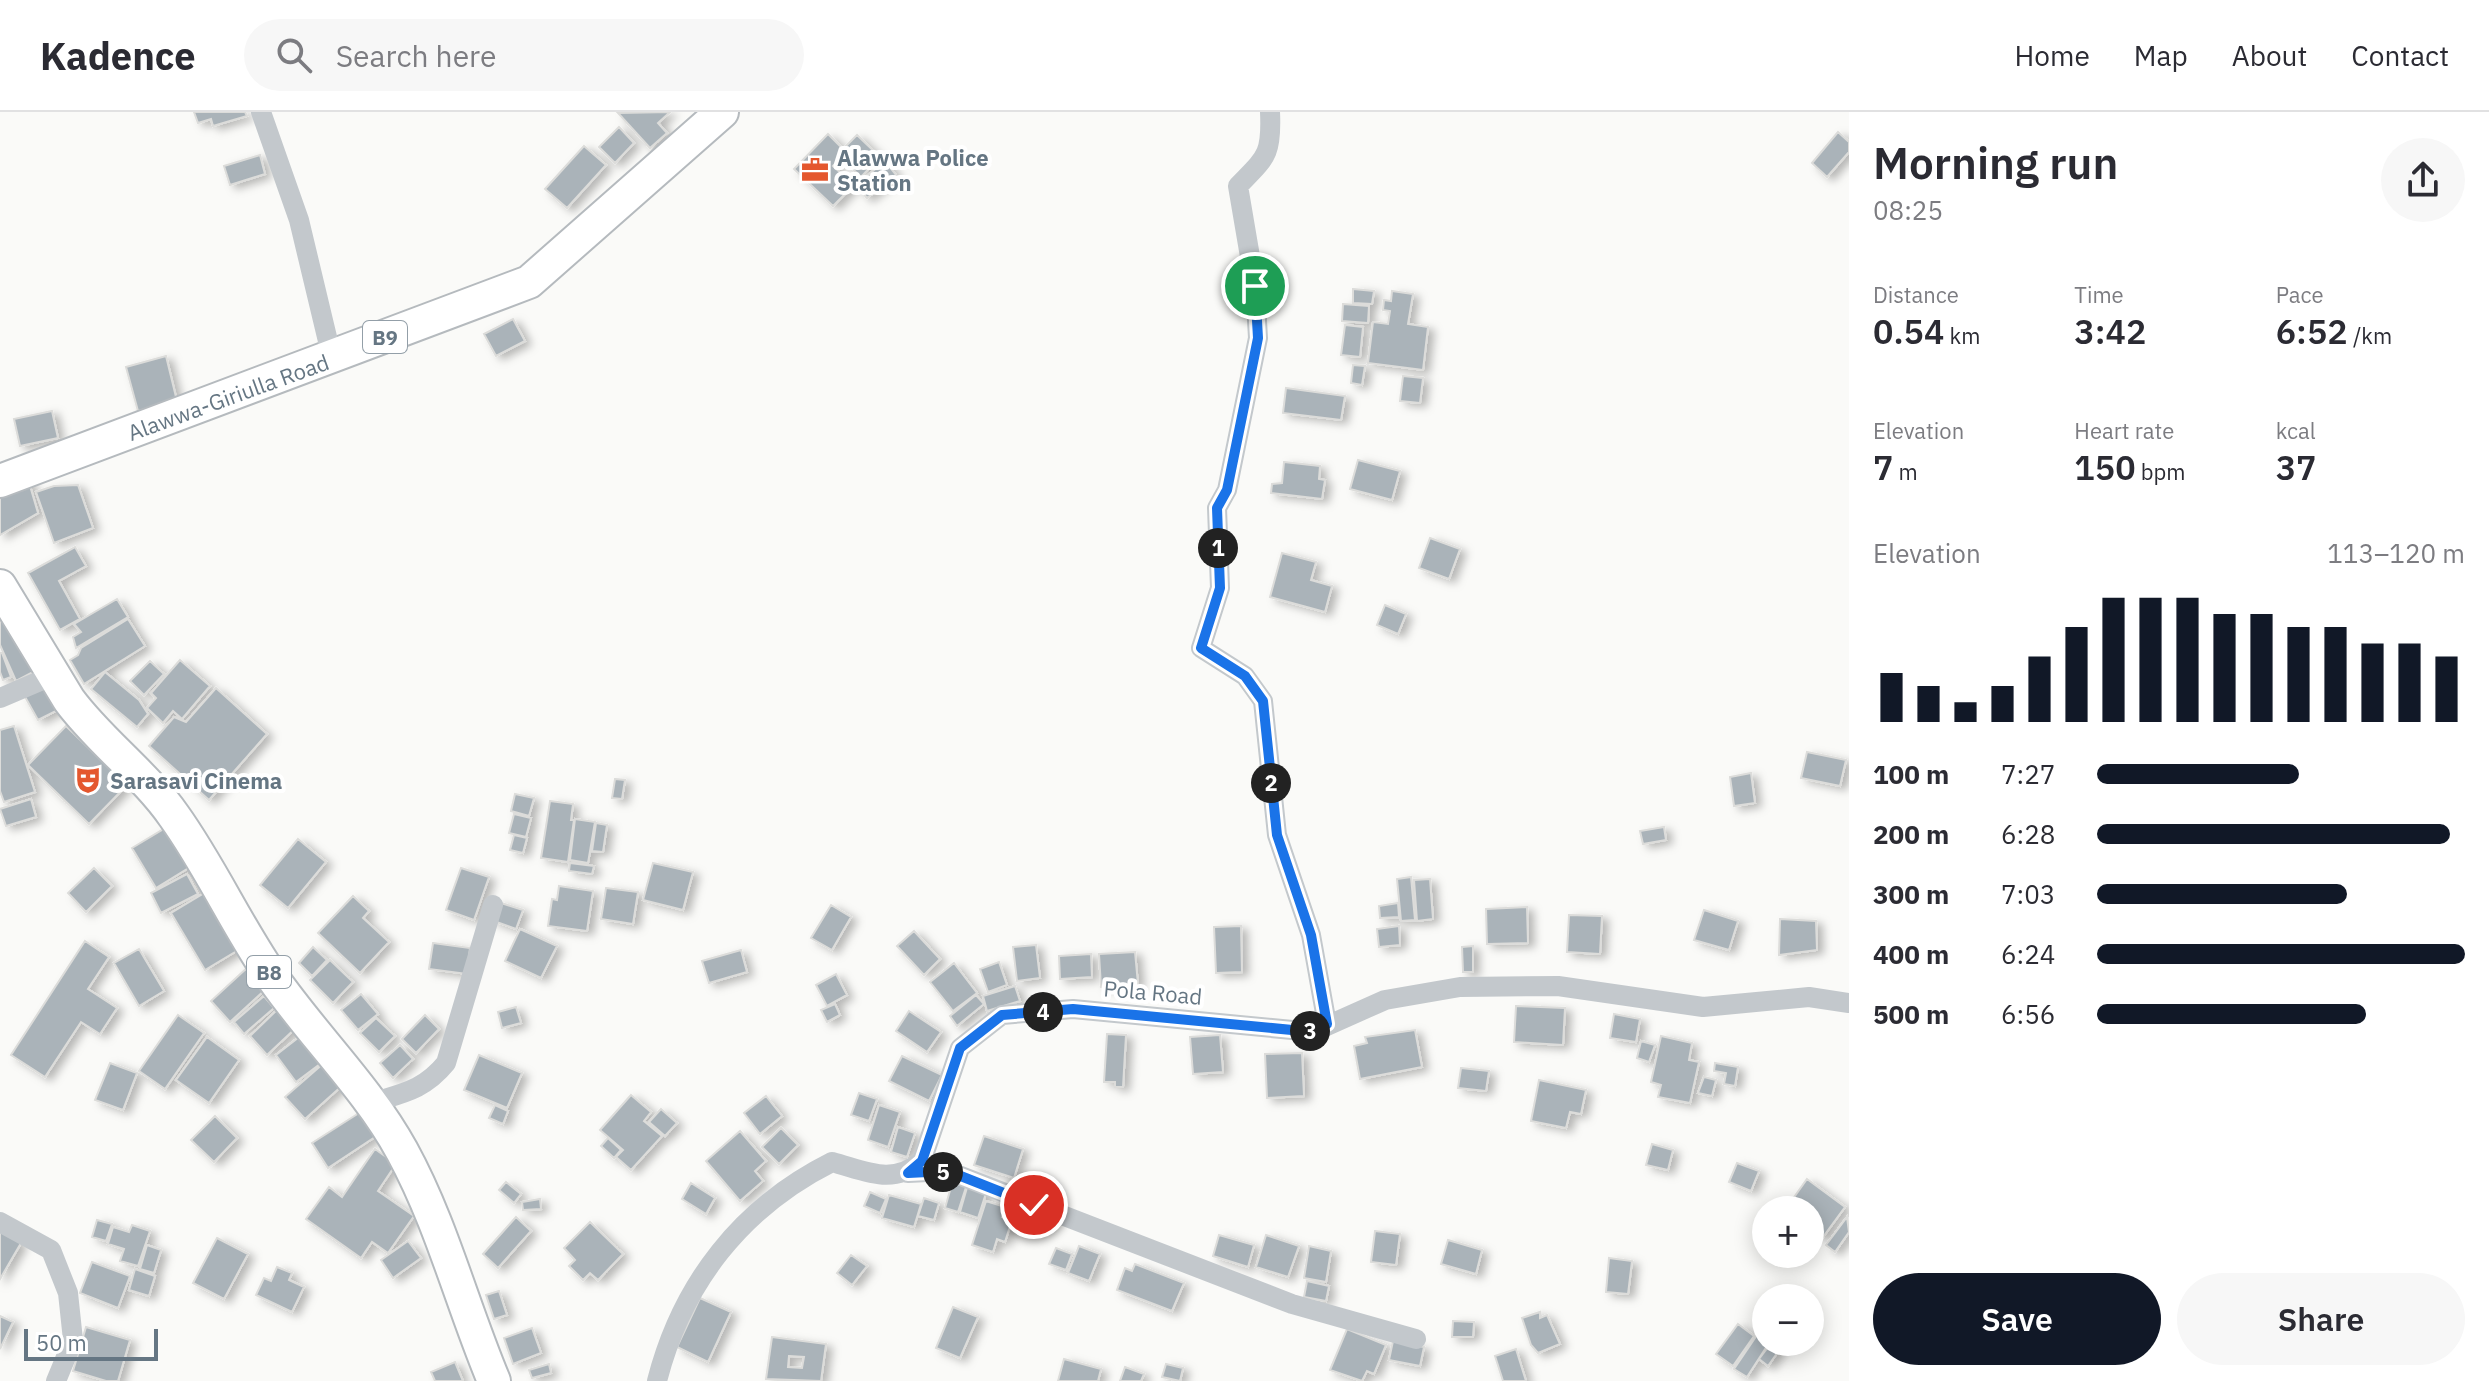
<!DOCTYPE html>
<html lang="en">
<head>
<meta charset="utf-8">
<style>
	:root { --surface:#fff; --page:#f7f7f7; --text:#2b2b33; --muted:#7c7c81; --line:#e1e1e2; --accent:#111827 }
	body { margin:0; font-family:"IBM Plex Sans",sans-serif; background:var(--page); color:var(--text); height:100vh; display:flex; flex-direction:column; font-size:30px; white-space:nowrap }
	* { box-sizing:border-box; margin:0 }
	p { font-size:26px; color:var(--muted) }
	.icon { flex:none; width:44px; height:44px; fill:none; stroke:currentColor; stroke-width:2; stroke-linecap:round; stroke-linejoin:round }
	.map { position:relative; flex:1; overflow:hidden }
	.sheet { display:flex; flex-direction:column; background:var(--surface); width:640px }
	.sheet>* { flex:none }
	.controls { position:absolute; left:1752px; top:1084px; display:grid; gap:16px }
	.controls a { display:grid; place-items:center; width:72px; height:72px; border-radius:50%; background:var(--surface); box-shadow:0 4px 20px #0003; font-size:40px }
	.scale { position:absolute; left:24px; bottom:20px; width:134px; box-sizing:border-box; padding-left:8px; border:4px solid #657683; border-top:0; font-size:22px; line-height:28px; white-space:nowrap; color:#657683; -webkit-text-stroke:6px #fff; paint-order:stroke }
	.pin { position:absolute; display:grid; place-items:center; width:68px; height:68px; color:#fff; margin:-34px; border:4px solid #fff; border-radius:50%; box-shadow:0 2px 8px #0007 }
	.km { position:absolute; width:40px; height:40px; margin:-20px; border-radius:50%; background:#222; color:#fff; font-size:22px; line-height:40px; text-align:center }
	.round { display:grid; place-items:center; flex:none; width:84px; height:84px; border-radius:42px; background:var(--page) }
	.summary { display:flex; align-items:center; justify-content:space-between; height:136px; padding:0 24px }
	h1 { font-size:44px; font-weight:600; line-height:60px }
	.stats { display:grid; grid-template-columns:repeat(3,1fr); gap:12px; height:136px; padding:8px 24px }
	.stats div { display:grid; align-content:center }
	.stats b { font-size:34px; font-weight:600 }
	.stats small { font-size:22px; font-weight:400 }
	.stats p { font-size:22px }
	.chart { height:224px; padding:16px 24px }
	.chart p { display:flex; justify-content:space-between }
	.chart svg { width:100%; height:144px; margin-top:8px; stroke:var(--accent); stroke-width:6 }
	.primary-button { display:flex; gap:16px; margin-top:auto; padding:16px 24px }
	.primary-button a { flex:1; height:92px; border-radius:48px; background:var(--accent); color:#fff; font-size:32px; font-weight:600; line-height:92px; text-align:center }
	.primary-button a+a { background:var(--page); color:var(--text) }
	ul { padding:0 24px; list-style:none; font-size:26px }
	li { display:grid; grid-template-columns:128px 96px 1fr; align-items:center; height:60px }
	li i { height:20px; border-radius:10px; background:var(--accent) }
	header { display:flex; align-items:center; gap:48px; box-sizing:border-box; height:112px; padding:0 40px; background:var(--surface); border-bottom:2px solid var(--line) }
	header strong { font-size:38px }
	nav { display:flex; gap:44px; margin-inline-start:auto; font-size:28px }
	.search { width:560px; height:72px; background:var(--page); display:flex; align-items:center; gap:20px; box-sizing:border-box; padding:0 28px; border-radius:44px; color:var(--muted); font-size:30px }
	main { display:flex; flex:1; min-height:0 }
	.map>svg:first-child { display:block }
</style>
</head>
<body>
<header>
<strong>Kadence</strong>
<div class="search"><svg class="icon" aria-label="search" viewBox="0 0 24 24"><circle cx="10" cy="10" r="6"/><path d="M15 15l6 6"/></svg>Search here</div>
<nav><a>Home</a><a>Map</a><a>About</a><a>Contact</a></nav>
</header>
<main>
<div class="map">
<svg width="1849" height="1269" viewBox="0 0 1849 1269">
	<defs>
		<filter id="shadow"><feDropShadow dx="6" dy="3.5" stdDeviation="4" flood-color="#0004"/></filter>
	</defs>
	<rect width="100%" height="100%" fill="#fafaf8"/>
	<path fill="#aab3b9" stroke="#dcdcda" stroke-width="2" fill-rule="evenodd" filter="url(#shadow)" d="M194 0H245L247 4 213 14 211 7 198 11Z
		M670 0 658 11 667 21 650 36 618 1Z
		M619 15 634 31 615 51 599 35Z
		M1838 20 1849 30V40L1827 65 1812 51Z
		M828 22 843 37 857 23 880 45 861 65 841 46 833 54 854 73 833 94 794 57Z
		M584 34 606 53 567 96 545 77Z
		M260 43 265 62 230 73 224 54Z
		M885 49 896 63 867 86 856 73Z
		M1353 177 1374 179 1372 192 1353 191Z
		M1392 179 1413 182 1408 212 1428 215 1423 258 1368 251 1373 210 1388 212 1390 199 1383 198 1384 188 1391 189Z
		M1343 192 1369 194 1368 211 1342 209Z
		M513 207 525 229 496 244 484 222Z
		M1345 213 1363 215 1360 245 1341 243Z
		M166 244 177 289 138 299 126 255Z
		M1353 253 1365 254 1362 273 1351 271Z
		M1403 264 1423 266 1420 291 1400 289Z
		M1286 276 1345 284 1341 308 1283 301Z
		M52 299 58 326 20 334 14 307Z
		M1358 348 1400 359 1392 388 1350 377Z
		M1284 350 1320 354 1319 367 1325 368 1322 387 1271 381 1272 372 1282 371Z
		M28 367 38 401 0 423V378Z
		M78 373 93 416 54 431 36 380 54 374Z
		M1430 426 1460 437 1449 467 1419 456Z
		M75 435 86 454 59 469 80 507 60 518 28 461Z
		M1282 441 1316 450 1311 468 1332 474 1325 500 1270 485Z
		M117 487 128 505 76 536 73 525 81 520 74 512Z
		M1385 493 1406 502 1398 522 1377 513Z
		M12 503 37 558 16 569 0 533V509Z
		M128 507 145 534 84 572 70 548 78 543 81 536Z
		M0 541H2L11 565 3 568 0 560Z
		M180 548 210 574 182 607 173 599 163 611 147 596 156 586 151 581Z
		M150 549 164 562 144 583 130 569Z
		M105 560 139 588 148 602 137 615 91 577Z
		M47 571 60 597 38 608 24 583Z
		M216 576 267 622 209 688 149 634 174 605 186 610Z
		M14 614 35 680 4 690 0 679V618Z
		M66 614 127 673 89 712 28 653Z
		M1807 640 1846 648 1840 674 1801 666Z
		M1751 661 1755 691 1734 694 1730 665Z
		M615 667 625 668 622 687 612 686Z
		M515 682 534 686 529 704 511 699Z
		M31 687 36 705 6 714 0 697Z
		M550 689 573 692 571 708H574L568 750 541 746Z
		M514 702 531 706 526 725 509 721Z
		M575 707 595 710 588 751 570 748Z
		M596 711 607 713 603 740 592 739Z
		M172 712 195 752 156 776 132 736Z
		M1664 715 1666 728 1643 732 1640 719Z
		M514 723 527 726 523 741 510 738Z
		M298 727 326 750 288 796 260 773Z
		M570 751 594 754 592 762 569 759Z
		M653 751 693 760 683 798 643 788Z
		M94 756 112 774 86 800 68 781Z
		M461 756 489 765 474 808 446 798Z
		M187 762 198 782 161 801 151 781Z
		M1411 765 1415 808 1401 809 1397 767Z
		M1430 767 1433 807 1417 809 1414 768Z
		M559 774 593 779 587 819 548 814 552 787 557 788Z
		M606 776 638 780 633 812 601 807Z
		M206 780 240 837 205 858 171 801Z
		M353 784 369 799 363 806 389 830 360 861 318 821Z
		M498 790 523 798 516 817 491 808Z
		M1398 791 1399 805 1380 806 1379 794Z
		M831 793 851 805 832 838 811 826Z
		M1527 795 1528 831 1487 832 1486 797Z
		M1704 798 1738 809 1729 838 1694 828Z
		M1569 803 1602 804 1600 842 1567 840Z
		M1780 807 1816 809 1817 838 1779 843Z
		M1241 814 1242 860 1216 861 1214 815Z
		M1399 814 1400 833 1379 835 1377 817Z
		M520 817 557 834 541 866 505 849Z
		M914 819 940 847 924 863 897 834Z
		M85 829 109 845 88 877 117 896 100 922 81 910 45 965 11 943Z
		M433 831 470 836 467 862 429 857Z
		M1036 833 1040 866 1017 869 1013 835Z
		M1473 834V860H1463L1462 835Z
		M313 835 327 848 312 864 299 851Z
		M139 837 164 879 139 894 114 851Z
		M741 838 747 860 709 871 702 849Z
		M1135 840 1138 872 1101 875 1099 842Z
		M1091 842 1092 865 1060 867 1059 844Z
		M330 848 353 870 333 891 310 868Z
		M999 850 1007 873 988 880 980 857Z
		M954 851 977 881 953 899 930 870Z
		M248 855 267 876 230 910 211 889Z
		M836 862 847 883 827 894 816 873Z
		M1015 874 1020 889 987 899 983 884Z
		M361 882 378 902 358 918 341 898Z
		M976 883 984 892 957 914 950 904Z
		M264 884 274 896 244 922 234 910Z
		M835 892 840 903 827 910 821 898Z
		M281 894 299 913 267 943 250 924Z
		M1516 894 1565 896 1563 933 1514 930Z
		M516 895 521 911 502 916 498 900Z
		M909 899 941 920 927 940 896 919Z
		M1614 902 1640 907 1636 930 1610 926Z
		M178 903 204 921 165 977 139 959Z
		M425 903 439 917 416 941 402 927Z
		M376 906 395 924 379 940 360 921Z
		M1415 918 1422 955 1360 967 1354 934 1367 931 1365 925Z
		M303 922 324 949 296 970 276 943Z
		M1107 922 1126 923 1123 975H1115V970H1104Z
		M1220 923 1223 960 1193 962 1190 925Z
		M1661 924 1692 931 1689 948 1699 950 1690 991 1658 985 1661 973 1651 970Z
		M207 925 239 948 209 991 176 968Z
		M1641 929 1655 933 1649 950 1637 946Z
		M400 933 413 947 393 966 380 951Z
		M1302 941 1304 984 1267 986 1265 942Z
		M479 943 522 961 507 996 464 978Z
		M902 944 942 963 929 989 889 969Z
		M325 950 344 972 305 1007 285 985Z
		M110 951 137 961 123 998 95 988Z
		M1715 951 1738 955 1735 974 1724 972 1726 961 1714 959Z
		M1461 956 1489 959 1486 979 1458 976Z
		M1704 965 1716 968 1712 984 1698 981Z
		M1539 968 1586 978 1581 1002 1570 1000 1566 1016 1531 1009Z
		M859 981 877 987 869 1009 851 1003Z
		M631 983 651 1000 644 1009 662 1024 631 1058 616 1045 623 1038 600 1018Z
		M766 984 782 1004 760 1022 744 1001Z
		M495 993 508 999 503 1012 489 1006Z
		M879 993 900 1000 888 1035 868 1028Z
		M661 997 677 1011 665 1024 649 1010Z
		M359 1001 375 1025 328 1056 312 1031Z
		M215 1004 237 1026 214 1050 191 1028Z
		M898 1015 915 1021 907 1045 891 1040Z
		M781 1016 798 1033 779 1052 762 1035Z
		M740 1019 766 1049 755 1059 763 1069 740 1089 706 1049Z
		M984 1024 1023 1037 1014 1066 974 1053Z
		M608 1026 621 1038 614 1046 601 1034Z
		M1652 1032 1673 1038 1668 1058 1646 1053Z
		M375 1037 396 1052 378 1079 414 1104 388 1141 372 1130 361 1146 306 1107 329 1075 342 1085Z
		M1737 1051 1759 1059 1751 1079 1729 1070Z
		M1807 1067 1845 1095 1823 1125 1810 1116V1098H1785Z
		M953 1068 967 1072 958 1100 945 1096Z
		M506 1070 521 1082 514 1091 499 1078Z
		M691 1071 715 1086 706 1102 682 1087Z
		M968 1072 987 1078 978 1106 960 1100Z
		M870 1080 886 1087 880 1101 864 1094Z
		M889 1083 921 1092 914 1115 882 1106Z
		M924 1086 939 1091 934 1108 918 1104Z
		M540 1087 541 1097 523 1098 522 1090Z
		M986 1089 1005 1095 1002 1105 1012 1108 1005 1130 997 1127 993 1140 972 1133Z
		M516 1105 531 1119 498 1156 483 1142Z
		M1847 1105 1849 1120 1835 1140 1826 1133Z
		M97 1108 112 1112 106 1129 92 1125Z
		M590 1110 623 1142 598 1168 590 1161 583 1168 569 1154 575 1148 564 1136Z
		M132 1113 150 1119 138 1154 120 1149 124 1137 108 1132 113 1115 129 1120Z
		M0 1119 21 1131 0 1167Z
		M1375 1119 1400 1122 1396 1153 1371 1150Z
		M1219 1123 1254 1133 1248 1155 1213 1144Z
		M1266 1123 1299 1134 1288 1165 1256 1155Z
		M217 1126 248 1142 224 1187 193 1171Z
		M1448 1128 1482 1138 1476 1162 1441 1152Z
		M408 1129 421 1146 393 1166 381 1148Z
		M147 1133 161 1138 154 1161 140 1157Z
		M1079 1134 1100 1142 1089 1169 1068 1161Z
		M1309 1134 1331 1139 1326 1170 1304 1166Z
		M1056 1136 1072 1142 1066 1158 1049 1152Z
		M851 1143 867 1154 852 1173 837 1161Z
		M1609 1146 1632 1149 1628 1182 1606 1180Z
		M92 1150 130 1164 118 1196 80 1181Z
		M1135 1152 1184 1171 1172 1199 1117 1178 1125 1156 1132 1159Z
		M277 1155 292 1161 289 1168 304 1175 292 1200 256 1183 264 1166 271 1169Z
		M135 1157 155 1164 149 1184 129 1178Z
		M1307 1169 1329 1174 1326 1189 1304 1185Z
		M499 1179 507 1203 494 1207 486 1183Z
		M700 1186 731 1200 708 1250 677 1235Z
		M953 1195 978 1205 960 1246 936 1236Z
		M1540 1200V1206L1547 1203 1560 1232 1538 1241 1531 1233 1522 1206Z
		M0 1204 13 1210 0 1237Z
		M1453 1209 1474 1210 1473 1225H1452Z
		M1738 1212 1754 1224 1733 1254 1716 1242Z
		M86 1215 130 1228 118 1269H106L73 1259Z
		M532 1216 541 1241 513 1252 504 1226Z
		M1347 1217 1386 1233 1374 1262 1367 1259 1362 1269 1330 1258Z
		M1757 1223 1769 1231 1747 1265 1734 1257Z
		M772 1225 826 1232 821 1269 766 1267ZM789 1244 804 1245 802 1256 788 1255Z
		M1393 1229 1424 1235 1420 1254 1389 1248Z
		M1772 1230 1780 1237 1768 1254 1759 1247Z
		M1516 1237 1526 1269H1503L1495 1244Z
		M1064 1247 1101 1257 1098 1269H1058Z
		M455 1250 463 1269H435L431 1260Z
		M549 1252 551 1261 532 1266 529 1258Z
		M1166 1252 1183 1256 1180 1269 1162 1265Z
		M1125 1255 1144 1262 1141 1269H1120Z"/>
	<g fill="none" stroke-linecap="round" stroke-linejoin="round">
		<g stroke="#b5babe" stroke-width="36">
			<path id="primary" d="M0 369 529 170 722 0
				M0 474 69 588C100 630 144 661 174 704 212 757 238 817 275 869 316 927 368 977 402 1039 442 1112 462 1193 494 1269"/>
		</g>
		<path stroke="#c3c8cc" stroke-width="20" d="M261 0 299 108 332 246
			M1270 0C1272 43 1266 45 1238 74L1255 174 1258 226 1227 378 1217 396 1220 476 1201 536 1245 564 1263 589 1277 723 1311 823 1327 912
			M0 586 54 563
			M371 991C403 981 424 978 446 951L493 793
			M908 1061 948 1059 1292 1192 1416 1227
			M0 1110 51 1138 68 1181 73 1228 56 1269
			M657 1269C682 1171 742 1095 832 1050 866 1059 892 1074 922 1049L960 936 1002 903 1073 897 1313 920 1385 888 1460 875 1558 874 1703 895 1809 885 1849 891"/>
		<use href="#primary" stroke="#fff" stroke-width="32"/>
	</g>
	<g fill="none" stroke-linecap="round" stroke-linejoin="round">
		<g stroke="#fff" stroke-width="16">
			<path id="route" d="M1034 1093 948 1059 908 1061 922 1049 960 936 1002 903 1073 897 1313 920 1327 912 1311 823 1277 723 1263 589 1245 564 1201 536 1220 476 1217 396 1227 378 1258 226 1255 174"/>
		</g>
		<use href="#route" stroke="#1a73e8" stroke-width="10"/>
	</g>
	<defs>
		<g id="office-bare" transform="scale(2.16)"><path d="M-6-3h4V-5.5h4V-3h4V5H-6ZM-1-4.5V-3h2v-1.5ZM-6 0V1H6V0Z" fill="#e4572e" stroke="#fff" stroke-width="2.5" paint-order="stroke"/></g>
		<g id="theatre-bare" transform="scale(2.16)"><path d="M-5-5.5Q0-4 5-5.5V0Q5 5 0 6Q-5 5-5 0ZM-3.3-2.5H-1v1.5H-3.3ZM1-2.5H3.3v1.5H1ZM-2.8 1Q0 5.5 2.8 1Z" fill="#e4572e" stroke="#fff" stroke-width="2.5" paint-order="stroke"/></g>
	</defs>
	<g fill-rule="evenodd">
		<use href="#office-bare" x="815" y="58"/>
		<use href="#theatre-bare" x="88" y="668"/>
	</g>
	<g text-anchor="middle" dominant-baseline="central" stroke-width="8" stroke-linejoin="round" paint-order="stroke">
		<g fill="#fff" stroke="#939fa8" stroke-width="2">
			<rect x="363" y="209" width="44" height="32" rx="6"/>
			<rect x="247" y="844" width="44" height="32" rx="6"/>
		</g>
		<g font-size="20" font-weight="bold" fill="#657683">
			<text x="385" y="225">B9</text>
			<text x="269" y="860">B8</text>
		</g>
		<g font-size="22" font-weight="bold" fill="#657683" stroke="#fff" text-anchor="start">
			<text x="837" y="45">Alawwa Police<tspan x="837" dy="25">Station</tspan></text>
			<text x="110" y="668">Sarasavi Cinema</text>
		</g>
		<g font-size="22" fill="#657683" stroke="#fff">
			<text transform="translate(228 285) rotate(-20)">Alawwa-Giriulla Road</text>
			<text transform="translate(1153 880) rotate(5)">Pola Road</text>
		</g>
	</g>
</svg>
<div class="controls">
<a>+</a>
<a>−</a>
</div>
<div class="scale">50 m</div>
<div class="pin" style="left:1255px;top:174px;background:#1e9e55"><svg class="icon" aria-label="arrive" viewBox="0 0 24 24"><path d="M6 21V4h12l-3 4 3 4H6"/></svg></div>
<div class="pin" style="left:1034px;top:1093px;background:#d93025"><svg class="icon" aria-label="check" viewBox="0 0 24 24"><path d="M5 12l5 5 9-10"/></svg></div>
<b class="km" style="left:1218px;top:436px">1</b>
<b class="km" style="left:1271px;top:671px">2</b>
<b class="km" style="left:1310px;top:919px">3</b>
<b class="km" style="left:1043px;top:900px">4</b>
<b class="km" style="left:943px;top:1060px">5</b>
</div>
<section class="sheet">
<div class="summary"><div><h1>Morning run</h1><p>08:25</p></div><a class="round"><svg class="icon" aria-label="share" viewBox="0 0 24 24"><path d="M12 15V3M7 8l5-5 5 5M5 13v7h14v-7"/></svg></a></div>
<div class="stats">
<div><p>Distance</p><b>0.54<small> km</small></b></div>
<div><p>Time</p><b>3:42</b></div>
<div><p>Pace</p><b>6:52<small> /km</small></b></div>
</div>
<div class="stats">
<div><p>Elevation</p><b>7<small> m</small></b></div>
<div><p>Heart rate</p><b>150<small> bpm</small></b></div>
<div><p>kcal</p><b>37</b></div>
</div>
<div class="chart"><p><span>Elevation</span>113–120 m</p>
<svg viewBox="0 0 160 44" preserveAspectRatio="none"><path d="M5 44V29M15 44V33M25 44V38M35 44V33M45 44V24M55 44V15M65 44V6M75 44V6M85 44V6M95 44V11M105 44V11M115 44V15M125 44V15M135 44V20M145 44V20M155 44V24"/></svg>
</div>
<ul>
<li><b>100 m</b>7:27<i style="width:55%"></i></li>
<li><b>200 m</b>6:28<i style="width:96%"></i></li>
<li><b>300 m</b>7:03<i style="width:68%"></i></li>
<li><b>400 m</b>6:24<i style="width:100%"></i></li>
<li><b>500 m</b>6:56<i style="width:73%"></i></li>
</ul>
<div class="primary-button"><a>Save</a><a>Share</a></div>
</section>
</main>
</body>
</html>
